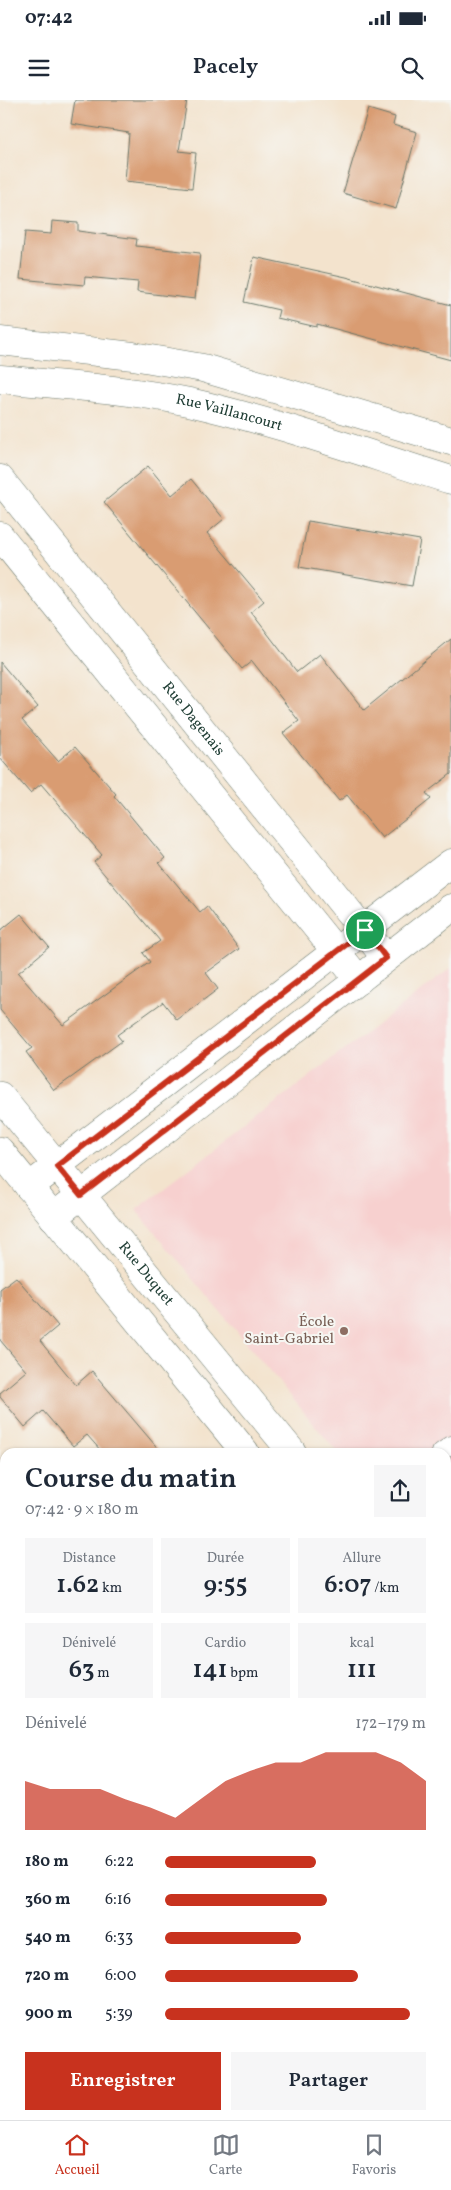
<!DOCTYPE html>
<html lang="fr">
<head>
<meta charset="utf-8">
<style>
	:root { --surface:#fff; --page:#f6f6f7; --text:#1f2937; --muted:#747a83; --line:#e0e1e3; --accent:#c8321e }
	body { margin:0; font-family:Vollkorn,serif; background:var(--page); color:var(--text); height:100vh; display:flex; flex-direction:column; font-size:19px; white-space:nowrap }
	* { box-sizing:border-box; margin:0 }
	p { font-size:16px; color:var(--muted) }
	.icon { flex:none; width:28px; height:28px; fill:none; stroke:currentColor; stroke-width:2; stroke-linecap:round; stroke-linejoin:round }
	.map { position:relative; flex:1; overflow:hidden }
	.sheet { position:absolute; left:0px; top:1348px; width:451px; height:672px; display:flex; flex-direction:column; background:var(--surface); border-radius:15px 15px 0 0; box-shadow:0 1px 4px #0004 }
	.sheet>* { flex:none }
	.pin { position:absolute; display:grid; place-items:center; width:42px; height:42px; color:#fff; margin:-21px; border:2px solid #fff; border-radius:50%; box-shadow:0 1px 5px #0007 }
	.round { display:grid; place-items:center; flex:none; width:52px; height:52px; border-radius:0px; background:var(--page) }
	.head { display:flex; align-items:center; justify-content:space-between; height:85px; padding:0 25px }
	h1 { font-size:28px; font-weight:600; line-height:38px }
	.stats { display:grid; grid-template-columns:repeat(3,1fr); gap:8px; height:85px; padding:5px 25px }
	.stats div { display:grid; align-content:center; border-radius:0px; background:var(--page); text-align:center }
	.stats b { font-size:25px; font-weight:600 }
	.stats small { font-size:14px; font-weight:400 }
	.stats p { font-size:14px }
	.chart { height:140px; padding:10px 25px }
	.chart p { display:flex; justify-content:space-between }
	.chart svg { width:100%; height:90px; margin-top:5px; fill:var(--accent); opacity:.7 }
	.primary-button { display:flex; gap:10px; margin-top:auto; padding:10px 25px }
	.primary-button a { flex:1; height:58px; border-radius:0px; background:var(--accent); color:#fff; font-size:20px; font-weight:600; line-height:58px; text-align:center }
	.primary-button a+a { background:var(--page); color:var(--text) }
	ul { padding:0 25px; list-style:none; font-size:16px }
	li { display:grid; grid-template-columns:80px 60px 1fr; align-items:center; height:38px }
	li i { height:12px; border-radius:6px; background:var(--accent) }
	.status { display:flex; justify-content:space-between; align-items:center; height:35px; padding:0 25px; background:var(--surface); direction:ltr }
	.status svg { height:14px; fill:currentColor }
	header { display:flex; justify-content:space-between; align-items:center; height:65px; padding:0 25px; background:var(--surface); font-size:22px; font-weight:600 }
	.tab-bar { display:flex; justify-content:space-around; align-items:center; height:70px; border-top:1px solid var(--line); background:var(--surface); font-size:14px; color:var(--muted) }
	.tab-bar a { display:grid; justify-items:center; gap:2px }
	.tab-bar .selected { color:var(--accent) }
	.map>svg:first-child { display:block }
</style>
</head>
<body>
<div class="status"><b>07:42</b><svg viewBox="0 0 49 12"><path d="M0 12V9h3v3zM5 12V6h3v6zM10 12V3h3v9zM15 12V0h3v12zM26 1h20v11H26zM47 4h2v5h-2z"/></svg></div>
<header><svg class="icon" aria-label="menu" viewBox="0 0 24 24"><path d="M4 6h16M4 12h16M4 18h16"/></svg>Pacely<svg class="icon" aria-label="search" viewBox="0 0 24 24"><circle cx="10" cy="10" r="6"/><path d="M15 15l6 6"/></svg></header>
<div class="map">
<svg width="451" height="2020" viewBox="0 0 451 2020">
	<rect width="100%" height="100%" fill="#f6f6f2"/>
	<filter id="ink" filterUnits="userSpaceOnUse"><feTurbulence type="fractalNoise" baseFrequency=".02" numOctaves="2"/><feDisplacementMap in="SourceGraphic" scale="10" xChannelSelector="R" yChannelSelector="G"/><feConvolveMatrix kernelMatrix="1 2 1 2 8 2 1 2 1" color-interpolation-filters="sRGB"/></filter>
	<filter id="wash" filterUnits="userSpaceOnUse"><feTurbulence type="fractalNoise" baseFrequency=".0096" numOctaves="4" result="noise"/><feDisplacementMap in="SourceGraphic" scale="20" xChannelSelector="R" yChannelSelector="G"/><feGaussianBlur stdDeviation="1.12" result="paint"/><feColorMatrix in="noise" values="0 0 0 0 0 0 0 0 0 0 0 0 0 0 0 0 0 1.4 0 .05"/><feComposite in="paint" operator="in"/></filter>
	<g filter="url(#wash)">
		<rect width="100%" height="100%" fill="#f3e3cd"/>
		<path fill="#f7d0cf" d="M451 868V1489L446 1484V1352H337L136 1110Z
			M446 1668 451 1674V2020H0V1775L5 1771V2015H446Z"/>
		<path fill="#9cc06b" stroke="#5e7e50" d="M446 1653 451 1659V1781L446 1779Z
			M232 2015H415L430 2020H230Z"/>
		<g id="blocks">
			<path fill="#d99c72" d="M75 0H187L179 51 196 53 192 88 125 81 129 33 71 24Z
				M368 9 395 17 393 25 417 32 396 109 343 93Z
				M52 121 78 123V131L137 139 136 146 200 153 195 199 137 192 138 182 85 177 84 185 20 179 25 132 51 134Z
				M254 157 346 177 451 205V260L317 224V227L277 218 279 210 244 202Z
				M148 366 172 395 191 379 224 419 207 433 264 501 251 512 297 572 320 554 364 610 451 539V674L426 693 431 699 382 738 347 695 339 701 283 633 299 621 252 561 242 569 104 402Z
				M308 421 420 440 412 486 299 467Z
				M0 562 38 607 22 620 58 661 75 647 116 694 114 696 165 758 159 763 200 812 207 806 239 849 206 873 218 889 177 920 163 902 117 935 122 941 54 990 26 952 32 948 0 910V831L21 814 49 847 18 873 63 925 150 862 143 853 160 841 94 762 102 755 41 684 30 693 0 658Z
				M16 1177 58 1226 40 1241 76 1285 92 1271 161 1352H102L87 1335 73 1346 43 1311 25 1327 0 1297V1293L26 1271 0 1240V1189Z"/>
		</g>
	</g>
	<g filter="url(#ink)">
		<use href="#blocks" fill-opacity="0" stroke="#69776a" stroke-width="1"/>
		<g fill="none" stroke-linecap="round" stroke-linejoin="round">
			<g stroke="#69776a" stroke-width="19">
				<path id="service" d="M441 1352 451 1345"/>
			</g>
			<g stroke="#69776a" stroke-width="29">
				<g id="minor">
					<path d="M0 241 133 256 203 268 451 341"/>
					<path id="s1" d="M0 279C63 285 127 289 189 302 277 322 364 353 451 380"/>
					<path id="s2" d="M0 379 386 858"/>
					<path d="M0 436 359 880"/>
					<path id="s3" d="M0 996 292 1352"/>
					<path d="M0 1051 245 1352"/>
					<path d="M29 1087 451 763"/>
					<path d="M53 1117 451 808"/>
					<path d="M446 1544 451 1549"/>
					<path d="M0 1580 5 1586"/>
					<path d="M446 1600 451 1606"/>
					<path d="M0 1717 5 1713"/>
				</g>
			</g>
			<use href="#service" stroke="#fff" stroke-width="18"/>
			<use href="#minor" stroke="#fff" stroke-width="28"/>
		</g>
	</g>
	<g fill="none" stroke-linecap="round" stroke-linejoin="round" filter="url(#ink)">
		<g stroke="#fff" stroke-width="10">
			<path id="route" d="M365 830 386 858 81 1095 57 1066Z"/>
		</g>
		<use href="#route" stroke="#c8321e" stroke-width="6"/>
	</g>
	<circle fill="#8d6e63" stroke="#f6f6f2" stroke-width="2" cx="344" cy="1231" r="5"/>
	<g text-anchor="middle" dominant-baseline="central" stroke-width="4" stroke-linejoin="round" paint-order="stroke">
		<g font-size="15" fill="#1f3d34" stroke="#f6f6f2">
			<text stroke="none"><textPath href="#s1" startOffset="232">Rue Vaillancourt</textPath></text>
			<text stroke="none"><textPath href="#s2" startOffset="308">Rue Dagenais</textPath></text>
			<text stroke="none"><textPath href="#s3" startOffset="230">Rue Duquet</textPath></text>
		</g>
		<g font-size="15" fill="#785e54" stroke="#f6f6f2" text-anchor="end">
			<text x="334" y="1222">École<tspan x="334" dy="17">Saint-Gabriel</tspan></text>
		</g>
	</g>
</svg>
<div class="pin" style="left:365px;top:830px;background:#1e9e55"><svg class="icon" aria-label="arrive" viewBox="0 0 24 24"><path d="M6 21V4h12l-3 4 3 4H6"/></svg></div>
<section class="sheet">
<div class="head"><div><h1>Course du matin</h1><p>07:42 · 9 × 180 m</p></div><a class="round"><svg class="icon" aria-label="share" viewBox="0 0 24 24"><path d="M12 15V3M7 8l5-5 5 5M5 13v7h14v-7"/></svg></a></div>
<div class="stats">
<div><p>Distance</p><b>1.62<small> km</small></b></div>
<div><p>Durée</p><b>9:55</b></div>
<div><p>Allure</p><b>6:07<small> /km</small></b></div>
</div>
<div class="stats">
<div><p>Dénivelé</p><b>63<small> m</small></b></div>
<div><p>Cardio</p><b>141<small> bpm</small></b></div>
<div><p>kcal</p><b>111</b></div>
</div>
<div class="chart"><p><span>Dénivelé</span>172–179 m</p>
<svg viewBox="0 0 160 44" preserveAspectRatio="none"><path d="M0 44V20L10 24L20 24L30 24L40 29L50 33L60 38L70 29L80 20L90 15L100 11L110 11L120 6L130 6L140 6L150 11L160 20V44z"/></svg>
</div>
<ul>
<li><b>180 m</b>6:22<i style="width:58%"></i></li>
<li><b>360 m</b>6:16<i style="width:62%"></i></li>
<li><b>540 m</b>6:33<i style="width:52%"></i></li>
<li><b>720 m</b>6:00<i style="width:74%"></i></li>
<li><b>900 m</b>5:39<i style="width:94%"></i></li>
</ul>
<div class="primary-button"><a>Enregistrer</a><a>Partager</a></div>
</section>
</div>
<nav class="tab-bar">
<a class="selected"><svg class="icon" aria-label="home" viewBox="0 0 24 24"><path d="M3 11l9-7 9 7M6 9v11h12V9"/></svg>Accueil</a>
<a><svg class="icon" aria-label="map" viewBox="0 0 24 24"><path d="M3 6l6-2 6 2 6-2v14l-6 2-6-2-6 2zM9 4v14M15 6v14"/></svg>Carte</a>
<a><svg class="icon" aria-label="saved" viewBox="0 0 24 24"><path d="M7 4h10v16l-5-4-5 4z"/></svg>Favoris</a>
</nav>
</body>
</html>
